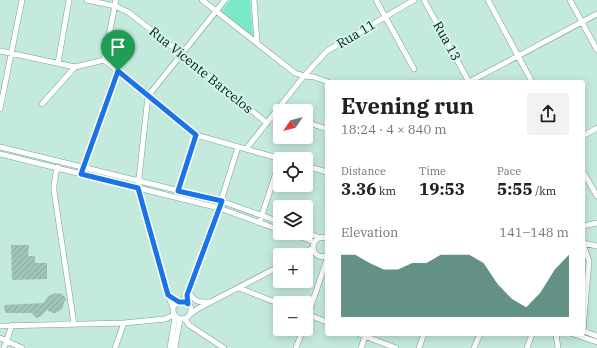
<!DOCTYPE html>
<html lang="en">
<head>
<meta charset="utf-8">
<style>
	:root { --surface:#fff; --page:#f2f2f2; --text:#202124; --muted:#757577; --accent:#226352 }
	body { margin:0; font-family:"IBM Plex Serif",serif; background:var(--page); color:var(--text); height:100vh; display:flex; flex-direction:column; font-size:15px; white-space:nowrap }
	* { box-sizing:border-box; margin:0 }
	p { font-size:13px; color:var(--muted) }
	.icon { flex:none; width:22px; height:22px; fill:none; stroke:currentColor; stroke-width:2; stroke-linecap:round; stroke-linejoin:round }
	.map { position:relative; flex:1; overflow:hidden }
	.sheet { position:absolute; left:325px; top:80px; width:260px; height:256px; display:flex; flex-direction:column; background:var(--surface); border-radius:4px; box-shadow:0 2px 10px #0003 }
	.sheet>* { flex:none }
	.needle { width:26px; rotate:235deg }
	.controls { position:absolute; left:273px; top:104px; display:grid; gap:8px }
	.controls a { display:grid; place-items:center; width:40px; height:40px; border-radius:4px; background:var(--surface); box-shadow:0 2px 10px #0003; font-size:20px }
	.pin { position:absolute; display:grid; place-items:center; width:34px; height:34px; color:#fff; margin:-41px -17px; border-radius:50% 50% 50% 0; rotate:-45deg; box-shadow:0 0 4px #0007 }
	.pin .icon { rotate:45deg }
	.round { display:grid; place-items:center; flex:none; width:42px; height:42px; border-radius:4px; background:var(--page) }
	.head { display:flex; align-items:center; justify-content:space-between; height:68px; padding:0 16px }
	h1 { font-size:22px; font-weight:700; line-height:30px }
	.stats { display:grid; grid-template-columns:repeat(3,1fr); gap:6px; height:68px; padding:4px 16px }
	.stats div { display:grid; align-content:center }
	.stats b { font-size:17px; font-weight:700 }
	.stats small { font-size:11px; font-weight:400 }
	.stats p { font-size:11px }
	.chart { height:112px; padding:8px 16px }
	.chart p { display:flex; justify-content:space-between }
	.chart svg { width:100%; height:72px; margin-top:4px; fill:var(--accent); opacity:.7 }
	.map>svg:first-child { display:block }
</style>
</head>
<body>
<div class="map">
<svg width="597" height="348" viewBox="0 0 597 348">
	<defs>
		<pattern id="building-hatch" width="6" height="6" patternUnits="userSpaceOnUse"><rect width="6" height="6" fill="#a0c5b8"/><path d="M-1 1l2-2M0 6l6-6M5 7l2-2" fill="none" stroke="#88a89d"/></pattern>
	</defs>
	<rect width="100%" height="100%" fill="#c4eadd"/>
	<path fill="#79e9c8" d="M230 0H250L253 36 221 12Z"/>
	<path fill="url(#building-hatch)" d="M11 245H29L28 256H35V263H47V279L12 280Z
		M56 293 60 294 61 293 66 298V300L64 302 63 307 62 309 56 313H53L47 310 40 317 37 318 34 316 32 313H6L4 309 5 305 43 303 45 301 48 296Z"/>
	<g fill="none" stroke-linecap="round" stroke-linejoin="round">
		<g stroke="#799e91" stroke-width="6">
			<path id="minor" d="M87 0 115 6 128 12 182 54 267 123
				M202 0 295 73 304 76 314 77 328 82
				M254 0 257 43
				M376 0 414 69
				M424 0 469 82
				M488 0 532 82
				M570 0 597 50
				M0 51 75 67 104 60 196 135 281 159
				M104 60 116 0
				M58 63 69 0
				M469 82 597 14
				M42 104 75 67
				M0 109 22 0
				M306 122 327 129
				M583 136 597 128
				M0 147 221 201 280 222
				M246 149 304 76 327 51 414 0
				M0 154 219 208 280 230
				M306 166 327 172
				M57 167 54 185V191L74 324
				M82 170 118 71
				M583 172 597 196
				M178 191 196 135
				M259 223 262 215 280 160
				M583 226 597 223
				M306 232 320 238
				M290 233 314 242
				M327 238C309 233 308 261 327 256
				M583 243 597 246
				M583 244 589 261 583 331 597 336
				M299 255 313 248
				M239 288 280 304
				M189 292C196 303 198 302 210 302
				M182 301 187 295 221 201 238 147
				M173 310a9 9 0 1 1 18 0a9 9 0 1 1-18 0Z
				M173 308 168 295 138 187 148 96 225 0
				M306 314 327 322
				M189 315 199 308 280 266
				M185 319 189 325 224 348
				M306 321 327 259
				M0 326 124 323 165 319 174 315
				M359 334 396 348
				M556 334 558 348
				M573 334 597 342
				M0 338 22 348
				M4 348 12 325
				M115 348 124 323
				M170 348 175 317
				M175 348 180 319
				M296 348 303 329
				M361 348 366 334
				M419 348 424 334
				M474 348 480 334
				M527 348 532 334"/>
		</g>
		<use href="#minor" stroke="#fff" stroke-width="5"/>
	</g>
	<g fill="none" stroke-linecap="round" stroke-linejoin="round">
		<g stroke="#fff" stroke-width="8">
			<path id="route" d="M118 71 196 135 178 191 222 201 187 295 188 304 185 302H179L168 295 138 188 81 174Z"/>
		</g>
		<use href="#route" stroke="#1a73e8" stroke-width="5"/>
	</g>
	<g text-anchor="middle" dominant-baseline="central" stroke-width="4" stroke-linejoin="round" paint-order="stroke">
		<g font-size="13" fill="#091713" stroke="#d1f7ea">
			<text transform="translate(356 34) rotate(-31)">Rua 11</text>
			<text transform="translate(447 41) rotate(61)">Rua 13</text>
			<text transform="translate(201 70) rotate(39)">Rua Vicente Barcelos</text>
		</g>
	</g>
</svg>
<div class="controls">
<a><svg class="needle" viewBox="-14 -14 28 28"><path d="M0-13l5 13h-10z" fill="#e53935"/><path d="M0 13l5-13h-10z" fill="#757577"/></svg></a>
<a><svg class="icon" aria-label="locate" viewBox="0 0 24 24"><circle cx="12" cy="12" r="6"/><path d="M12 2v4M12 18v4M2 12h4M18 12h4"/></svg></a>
<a><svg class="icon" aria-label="layers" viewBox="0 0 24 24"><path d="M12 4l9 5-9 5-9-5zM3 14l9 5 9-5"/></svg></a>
<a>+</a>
<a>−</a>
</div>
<div class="pin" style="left:118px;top:71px;background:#1e9e55"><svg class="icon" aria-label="arrive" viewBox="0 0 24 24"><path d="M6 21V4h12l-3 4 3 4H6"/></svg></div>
<section class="sheet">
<div class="head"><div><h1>Evening run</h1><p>18:24 · 4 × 840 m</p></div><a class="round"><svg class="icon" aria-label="share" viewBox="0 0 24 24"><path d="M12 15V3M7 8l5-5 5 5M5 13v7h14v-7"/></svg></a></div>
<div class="stats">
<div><p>Distance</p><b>3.36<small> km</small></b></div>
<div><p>Time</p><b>19:53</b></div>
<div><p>Pace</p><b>5:55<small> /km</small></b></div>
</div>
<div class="chart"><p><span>Elevation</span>141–148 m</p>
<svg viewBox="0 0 160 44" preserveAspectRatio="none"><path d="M0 44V6L10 6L20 11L30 15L40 15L50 11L60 11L70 6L80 6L90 6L100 11L110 24L120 33L130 38L140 29L150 15L160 6V44z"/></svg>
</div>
</section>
</div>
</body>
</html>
